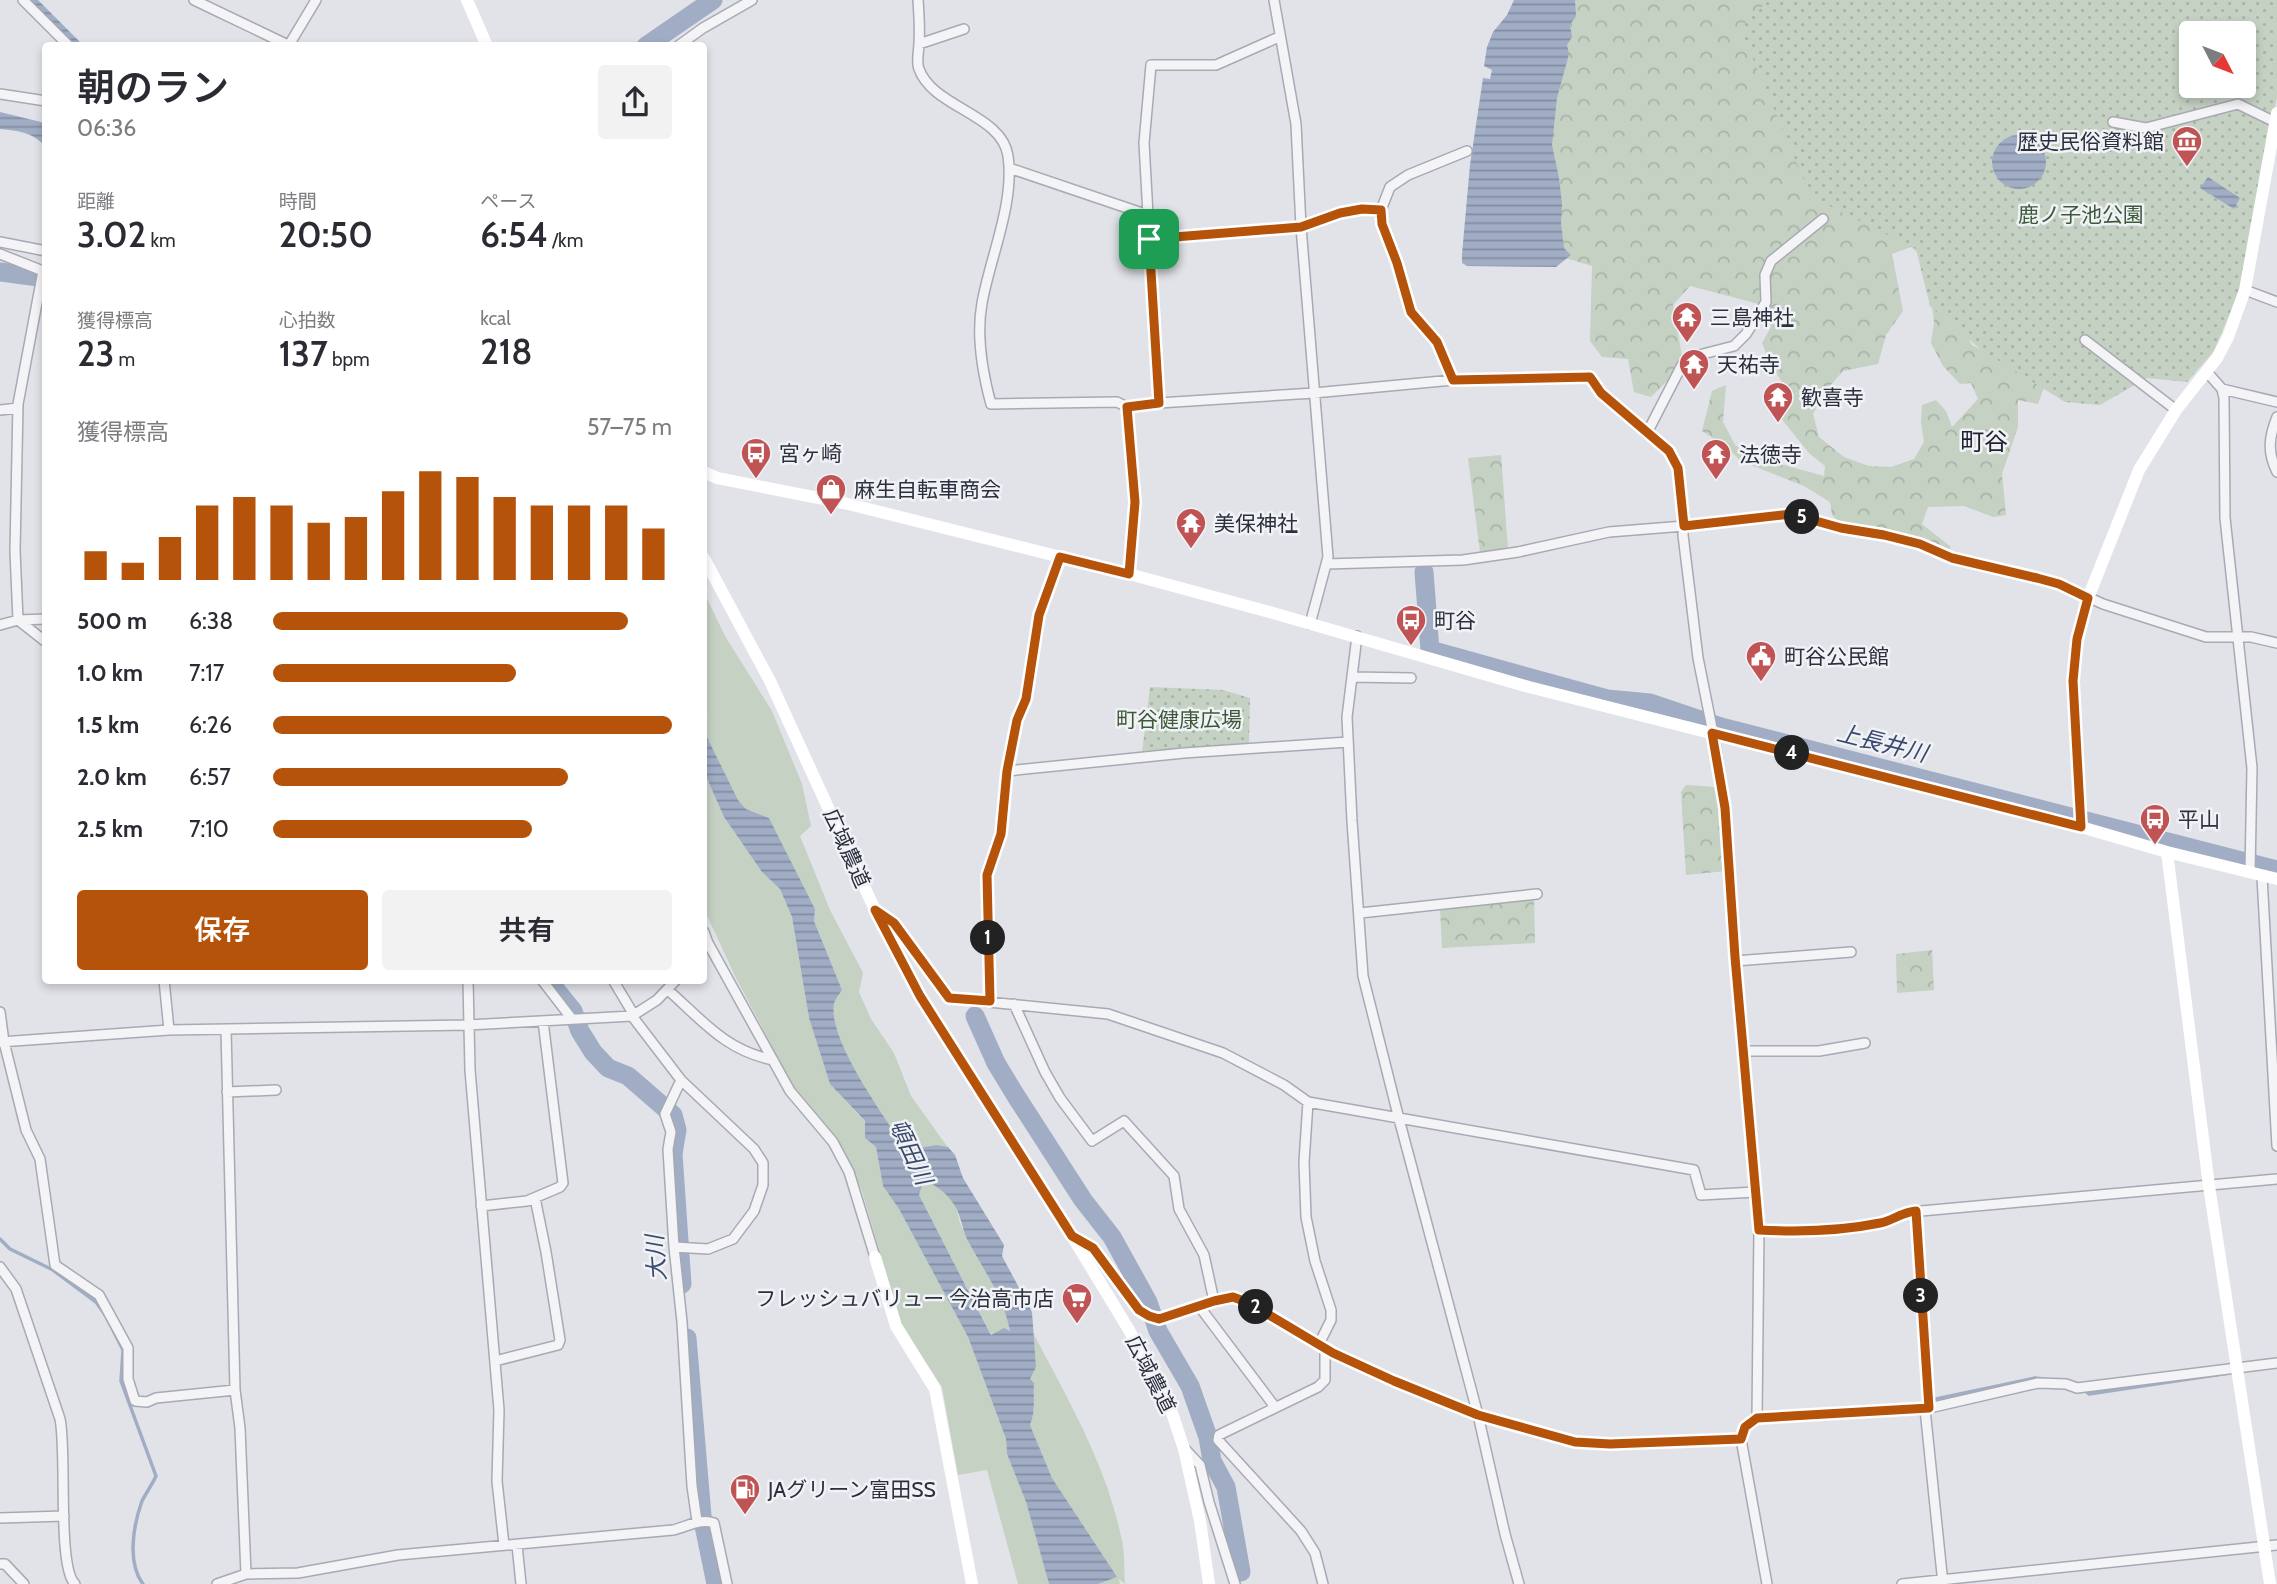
<!DOCTYPE html>
<html lang="ja">
<head>
<meta charset="utf-8">
<style>
	:root { --surface:#fff; --page:#f2f2f3; --text:#2b2b33; --muted:#7c7c81; --accent:#b45309 }
	body { margin:0; font-family:Cabin,"Noto Sans JP",sans-serif; background:var(--page); color:var(--text); height:100vh; display:flex; flex-direction:column; font-size:26px; white-space:nowrap }
	* { box-sizing:border-box; margin:0 }
	p { font-size:23px; color:var(--muted) }
	.icon { flex:none; width:38px; height:38px; fill:none; stroke:currentColor; stroke-width:2; stroke-linecap:round; stroke-linejoin:round }
	.map { position:relative; flex:1; overflow:hidden }
	.sheet { position:absolute; left:42px; top:42px; width:665px; height:942px; display:flex; flex-direction:column; background:var(--surface); border-radius:7px; box-shadow:0 4px 10px #0003 }
	.sheet>* { flex:none }
	.needle { width:46px; rotate:132deg }
	.controls { position:absolute; left:2179px; top:21px; display:grid; gap:14px }
	.controls a { display:grid; place-items:center; width:77px; height:77px; border-radius:7px; background:var(--surface); box-shadow:0 4px 10px #0003; font-size:35px }
	.pin { position:absolute; display:grid; place-items:center; width:60px; height:60px; color:#fff; margin:-30px; border-radius:14px; box-shadow:0 4px 10px #0006 }
	.km { position:absolute; width:35px; height:35px; margin:-18px; border-radius:50%; background:#222; color:#fff; font-size:19px; line-height:35px; text-align:center }
	.round { display:grid; place-items:center; flex:none; width:74px; height:74px; border-radius:7px; background:var(--page) }
	.overview { display:flex; align-items:center; justify-content:space-between; height:119px; padding:0 35px }
	h1 { font-size:38px; font-weight:600; line-height:52px }
	.figures { display:grid; grid-template-columns:repeat(3,1fr); gap:10px; height:119px; padding:7px 35px }
	.figures div { display:grid; align-content:center }
	.figures b { font-size:35px; font-weight:600 }
	.figures small { font-size:19px; font-weight:400 }
	.figures p { font-size:19px }
	.chart { height:196px; padding:14px 35px }
	.chart p { display:flex; justify-content:space-between }
	.chart svg { width:100%; height:126px; margin-top:7px; stroke:var(--accent); stroke-width:6 }
	.button { display:flex; gap:14px; margin-top:auto; padding:14px 35px }
	.button a { flex:1; height:80px; border-radius:7px; background:var(--accent); color:#fff; font-size:28px; font-weight:600; line-height:80px; text-align:center }
	.button a+a { background:var(--page); color:var(--text) }
	ul { padding:0 35px; list-style:none; font-size:23px }
	li { display:grid; grid-template-columns:112px 84px 1fr; align-items:center; height:52px }
	li i { height:18px; border-radius:9px; background:var(--accent) }
	.map>svg:first-child { display:block }
</style>
</head>
<body>
<div class="map">
<svg width="2277" height="1584" viewBox="0 0 2277 1584">
	<defs>
		<pattern id="forest-crowns" width="20" height="18" patternUnits="userSpaceOnUse" patternTransform="scale(1.75)"><rect width="20" height="18" fill="#c5d1c3"/><path d="M2 6a3 3 0 1 1 6 0M12 15a3 3 0 1 1 6 0" fill="none" stroke="#a9b4a9"/></pattern>
		<pattern id="park-dots" width="8" height="8" patternUnits="userSpaceOnUse" patternTransform="scale(1.75)"><rect width="8" height="8" fill="#c5d1c3"/><path d="M2 2h.1M6 6h.1" fill="none" stroke="#a9b4a9" stroke-width="1.8" stroke-linecap="round"/></pattern>
		<pattern id="water-rules" width="6" height="5" patternUnits="userSpaceOnUse" patternTransform="scale(1.75)"><rect width="6" height="5" fill="#a0adc5"/><path d="M0 2.5h6" fill="none" stroke="#838da1"/></pattern>
	</defs>
	<rect width="100%" height="100%" fill="#e1e3e8"/>
	<path fill="#c5d1c3" d="M704 592 725 636 772 711 802 784 811 826 800 836 830 910 863 973 859 992 871 1019 894 1053 911 1096 949 1149 936 1145 906 1150C886 1118 828 1041 834 1004 835 999 839 995 842 990L814 921 815 909 769 818 746 809 738 800 704 731V719L708 717 704 712Z
		M704 772 724 817 762 872 780 889 792 917 809 1018 830 1084 865 1122V1138L876 1147 883 1186 899 1209 968 1337 1006 1439 1007 1454 1026 1502 1049 1584H1018L987 1470 958 1475 942 1387 901 1324 862 1191 844 1150 795 1090 735 976 704 909Z
		M924 1180 941 1188 956 1206 960 1223 969 1243 979 1258 1006 1311 1011 1331 1004 1329 992 1336 919 1195Z
		M1033 1333C1068 1399 1107 1466 1122 1541 1125 1555 1124 1570 1125 1584L1119 1579 1120 1584H1098L1116 1577 1052 1478 1030 1425C1036 1411 1033 1398 1034 1383L1029 1379 1036 1367Z"/>
	<path fill="url(#forest-crowns)" d="M1563 0H2128L1936 266 1911 247 1892 254 1903 311 1886 335 1878 364 1843 371 1823 394 1813 414 1819 437 1844 457 1869 466 1891 467 1914 459 1924 442 1921 423 1922 405 1936 400 1946 411 1952 427 1978 399 1971 383 1960 384 1943 366 1931 343 1934 323 1931 296 1959 322 1972 345 2046 382 2038 404 2018 400V427L2002 474 2006 515 1993 517 1964 506 1928 507 1922 524 1951 547 1944 556 1913 537 1842 525 1832 515 1830 502 1804 486 1741 461 1725 446 1702 431 1712 391 1726 385 1723 422 1735 445 1756 457 1824 476 1825 466 1809 453 1776 412 1782 382 1770 363 1762 343 1771 327 1759 304 1690 286 1673 305 1682 356 1668 380 1651 397 1634 392 1628 359 1602 357 1590 341 1592 266 1546 252 1538 142Z
		M1501 455 1508 549 1480 552 1468 458Z
		M1686 785 1716 787 1719 795 1726 871 1686 875 1681 792Z
		M1534 897 1535 943 1442 948 1440 907Z
		M1932 950 1934 990 1897 993 1896 954Z"/>
	<path fill="url(#park-dots)" fill-rule="evenodd" d="M1769 0H2277V97L2240 289 2214 351 2187 382 2147 378 2100 405 2065 402 1980 349 1930 306 1916 249 1811 197 1740 28ZM2191 33H2244V86H2191Z
		M1150 687 1223 690 1250 698 1249 744 1142 753Z"/>
	<path fill="url(#water-rules)" fill-rule="evenodd" d="M28 0H38L83 45H73Z
		M1514 0H1575L1576 16 1570 25 1572 37 1567 45 1569 54 1557 98 1552 145 1559 178 1562 204 1561 223 1564 248 1571 255 1556 267 1467 266 1462 263V254L1470 165 1483 78 1490 79 1492 70 1484 66 1487 47 1493 32 1507 15Z
		M0 112 45 123V146C32 132 19 131 0 129Z
		M1992 162a27 27 0 1 1 54 0a27 27 0 1 1-54 0Z
		M2208 177 2240 198 2234 209 2200 188Z
		M704 731 738 800 746 809 769 818 815 909 814 921 842 990C839 995 835 999 834 1004 828 1041 886 1118 906 1150L936 1145 948 1147 955 1155 963 1178 1004 1245 1002 1256 1032 1312 1036 1367 1030 1379 1034 1383C1033 1398 1036 1411 1030 1425L1052 1478 1117 1577 1098 1584H1049L1026 1502 1007 1454 1006 1439 968 1337 899 1209 883 1186 876 1147 865 1138V1121L830 1084 809 1018 792 917 780 889 762 872 724 817 704 772ZM924 1180C937 1186 945 1192 953 1203 961 1213 962 1231 969 1243 985 1272 1004 1298 1010 1331L1004 1328 991 1335 919 1195Z"/>
	<g fill="none" stroke-linecap="round" stroke-linejoin="round">
		<path stroke="#a0adc5" stroke-width="3.5" d="M0 1239 10 1249 53 1270 96 1302 106 1316 123 1350 121 1381 156 1476C152 1485 146 1493 142 1501 133 1526 127 1563 143 1584
			M2084 1390 2089 1394 2229 1373
			M1936 1399 2035 1378 2044 1379"/>
		<path stroke="#a0adc5" stroke-width="19" d="M646 46 713 0
			M0 272 46 278
			M1424 572 1430 650 1607 699 1650 703 1721 727 2277 870
			M548 980 573 1011 580 1031 593 1052 608 1068 628 1076 673 1115 677 1130 673 1154 682 1284
			M975 1016 996 1063 1016 1096 1083 1200 1112 1237 1148 1302 1158 1331 1190 1386 1208 1437 1212 1461 1226 1487 1241 1572
			M687 1338 702 1516 716 1584"/>
		<g stroke="#a7aab2" stroke-width="12">
			<path id="street" d="M23 0 69 46
				M194 0 290 46
				M918 0C919 14 920 29 919 43 919 51 916 62 919 69 933 108 1002 114 1008 156 1015 202 990 258 982 303 976 336 982 371 991 404L1117 402 1127 407 1159 403 1314 393 1453 380 1590 377 1601 393 1669 451 1678 468 1684 517 1683 535 1698 658 1715 743 1725 808 1735 957 1759 1229 1757 1418
				M1274 0 1296 124 1301 227 1328 557 1310 624
				M919 44 964 29
				M289 45 316 0
				M678 46 703 28 752 0
				M0 94 46 101
				M2113 122 2146 128 2238 104 2275 122
				M1009 168 1148 215 1159 403
				M1148 215 1144 143 1151 65H1216L1279 37
				M1149 239 1301 227 1340 213 1362 209 1381 210
				M0 242 46 251
				M0 254 43 271 18 404 15 551 18 620 46 642
				M2245 290 2277 302
				M2085 340 2176 410
				M2207 372 2222 389 2224 398 2225 518 2252 768 2250 872
				M1453 380 1437 342 1411 312 1397 263 1382 224 1381 210 1390 187 1408 175 1467 151
				M2222 389 2277 402
				M1127 407 1135 501 1129 574
				M0 410 18 408
				M2277 417C2269 437 2267 452 2277 472
				M1647 433 1682 365 1691 357 1734 346 1746 334 1766 302 1765 275 1771 261 1823 219
				M1326 564 1463 560 1518 552 1609 532 1684 526 1791 514 1841 528 1884 535 1920 544 1952 558 2037 578 2059 584 2103 604 2206 637H2251L2277 643
				M0 625 18 620 46 619
				M1357 636 1347 717 1352 821 1363 976 1399 1119 1478 1415 1505 1534 1519 1584
				M1352 677 1411 678
				M1007 771 1184 753 1348 742
				M2262 877 2277 1146
				M878 912 894 923 949 998 1108 1014 1223 1053 1284 1085 1308 1102 1694 1170 1701 1195 1755 1192
				M1360 913 1537 894
				M704 932 708 943 790 1091 833 1142 849 1172 875 1257
				M1735 961 1851 952
				M164 980 169 1030
				M468 980 470 1070 499 1410 497 1481 504 1545
				M542 980 572 1019
				M613 980 634 1015
				M668 990C703 1021 725 1050 773 1060
				M990 1001 987 875 1001 834 1007 771 1017 720 1026 699 1039 615 1060 557
				M1014 1004 1045 1072 1060 1098 1092 1141 1124 1121 1174 1176 1179 1209 1204 1255 1214 1301
				M0 1012 4 1042 26 1130 40 1159 55 1265 99 1295 128 1348V1379L135 1401 147 1402 156 1398 235 1390
				M632 1016 681 1080 754 1149 763 1163V1185L754 1211 733 1239 708 1249 674 1247
				M226 1030 235 1390 240 1428 246 1574
				M0 1042 169 1030 468 1025 632 1016 657 1000 676 980
				M1743 1051H1819L1865 1043
				M681 1080 665 1114 671 1132 668 1149 674 1247 682 1322 692 1486 697 1521
				M227 1092 276 1090
				M1308 1102 1304 1162 1306 1217 1315 1261 1331 1310V1320L1319 1344
				M481 1206 527 1201 560 1187 563 1183 543 1021
				M1916 1211 1929 1408
				M1759 1230C1798 1232 1840 1231 1879 1223 1890 1221 1899 1214 1910 1212L2277 1179
				M1074 1237 1093 1248 1139 1310 1149 1316 1159 1319 1214 1301 1233 1297 1249 1303 1333 1353 1393 1381 1478 1415 1575 1442 1610 1444 1741 1439
				M0 1267 16 1289 60 1419C67 1451 57 1567 75 1584
				M1199 1306 1275 1407
				M495 1361 558 1345 560 1340 546 1252 535 1198
				M1925 1409 1943 1584
				M1186 1450 1200 1465 1209 1502 1235 1584
				M0 1518 64 1516
				M517 1545 521 1584
				M0 1564H5L24 1584
				M217 1584 246 1574 298 1573 398 1555 673 1530C687 1527 699 1518 714 1523L727 1584
				M1323 1584 1315 1553 1301 1531 1218 1440 1219 1435 1318 1387 1325 1380V1348
				M1767 1584 1741 1439 1745 1427 1757 1418 1925 1409 2038 1383 2066 1384 2077 1388 2277 1363
				M1902 1584 2277 1545"/>
		</g>
		<use href="#street" stroke="#f4f4f7" stroke-width="9"/>
		<path stroke="#fff" stroke-width="12" d="M467 0 487 46
			M704 472 717 478 844 503 1129 574 1273 613 1529 687 2081 827 2167 852 2277 879
			M704 558 770 681 875 910 920 996 1072 1236 1129 1330 1172 1413 1184 1449 1200 1521 1209 1584
			M2081 827 2073 681C2075 652 2080 626 2088 598L2139 470 2176 410 2217 358 2228 337 2245 290 2277 113
			M2167 852 2209 1186 2270 1584
			M875 1257 896 1326 935 1389 972 1584"/>
	</g>
	<g fill="none" stroke-linecap="round" stroke-linejoin="round">
		<g stroke="#fff" stroke-width="14">
			<path id="route" d="M1362 209 1381 210 1382 224 1397 263 1411 312 1437 342 1453 380 1590 377 1601 393 1669 451 1678 468 1684 526 1791 514 1841 528 1884 535 1920 544 1952 558 2037 578 2059 584 2088 598 2077 639 2073 681 2081 827 1712 733 1725 808 1735 957 1759 1230C1797 1232 1841 1231 1880 1223 1892 1221 1902 1212 1916 1211L1929 1408 1757 1418 1745 1427 1741 1439 1610 1444 1575 1442 1478 1415 1394 1381 1333 1353 1249 1303 1233 1297 1214 1301 1159 1319 1149 1316 1139 1310 1093 1248 1072 1236 920 996 875 910 894 923 949 998 990 1001 987 875 1001 834 1007 771 1017 720 1026 699 1039 615 1060 557 1129 574 1135 502 1127 407 1159 403 1149 239 1301 227 1340 213Z"/>
		</g>
		<use href="#route" stroke="#b45309" stroke-width="9"/>
	</g>
	<defs>
		<g id="museum-pin" transform="scale(1.575)"><path d="M0 17L-7.5 6A9.5 9.5 0 1 1 7.5 6Z" fill="#c05455" stroke="#f1f2f6"/><path d="M0-6L6-3V-2H-6V-3ZM-5-1h2V3h-2ZM-1-1h2V3h-2ZM3-1h2V3H3ZM-6 4H6V6H-6Z" fill="#fff"/></g>
		<g id="temple-pin" transform="scale(1.575)"><path d="M0 17L-7.5 6A9.5 9.5 0 1 1 7.5 6Z" fill="#c05455" stroke="#f1f2f6"/><path d="M0-6L5-2H3V0L6.5 2.5H4V6H1.5V3h-3V6H-4V2.5H-6.5L-3 0V-2H-5Z" fill="#fff"/></g>
		<g id="bus-pin" transform="scale(1.575)"><path d="M0 17L-7.5 6A9.5 9.5 0 1 1 7.5 6Z" fill="#c05455" stroke="#f1f2f6"/><path d="M-5-6H5V4H4V6H2V4H-2V6H-4V4H-5ZM-3.5-4V0h7V-4ZM-3.5 1.2v1.5H-2V1.2ZM2 1.2v1.5H3.5V1.2Z" fill="#fff"/></g>
		<g id="shop-pin" transform="scale(1.575)"><path d="M0 17L-7.5 6A9.5 9.5 0 1 1 7.5 6Z" fill="#c05455" stroke="#f1f2f6"/><path d="M-5-2.5h2.3a2.7 3.5 0 0 1 5.4 0H5L5.5 6h-11ZM-1.5-2.5h3a1.5 2.3 0 0 0-3 0Z" fill="#fff"/></g>
		<g id="civic-pin" transform="scale(1.575)"><path d="M0 17L-7.5 6A9.5 9.5 0 1 1 7.5 6Z" fill="#c05455" stroke="#f1f2f6"/><path d="M-.6-6.5H3V-4.5H.6V-3L4-1V1h2V6H-6V1h2V-1L-.6-3ZM-1.2 2.5V6h2.4V2.5Z" fill="#fff"/></g>
		<g id="supermarket-pin" transform="scale(1.575)"><path d="M0 17L-7.5 6A9.5 9.5 0 1 1 7.5 6Z" fill="#c05455" stroke="#f1f2f6"/><path d="M-6-5.5h2.5l.6 2H6L4.5 2H-2.5L-4.4-4H-6ZM-1.5 3.2a1.3 1.3 0 1 0 .1 0ZM3 3.2a1.3 1.3 0 1 0 .1 0Z" fill="#fff"/></g>
		<g id="fuel-pin" transform="scale(1.575)"><path d="M0 17L-7.5 6A9.5 9.5 0 1 1 7.5 6Z" fill="#c05455" stroke="#f1f2f6"/><path d="M-5.5-6h7V0h2V4h1.3V-2.5L3-4.5l.8-.8L6-3V5H2.5V1h-1V6h-7ZM-4.2-4.7v3.2H.2V-4.7Z" fill="#fff"/></g>
	</defs>
	<g fill-rule="evenodd">
		<use href="#museum-pin" x="2187" y="141"/>
		<use href="#temple-pin" x="1687" y="317"/>
		<use href="#temple-pin" x="1694" y="364"/>
		<use href="#temple-pin" x="1778" y="397"/>
		<use href="#bus-pin" x="756" y="453"/>
		<use href="#temple-pin" x="1716" y="454"/>
		<use href="#shop-pin" x="831" y="489"/>
		<use href="#temple-pin" x="1191" y="523"/>
		<use href="#bus-pin" x="1411" y="620"/>
		<use href="#civic-pin" x="1761" y="656"/>
		<use href="#bus-pin" x="2155" y="819"/>
		<use href="#supermarket-pin" x="1077" y="1298"/>
		<use href="#fuel-pin" x="745" y="1489"/>
	</g>
	<g text-anchor="middle" dominant-baseline="central" stroke-width="5" stroke-linejoin="round" paint-order="stroke">
		<g font-size="21" fill="#2b303e" stroke="#f1f2f6" text-anchor="start">
			<text x="2164" y="141" text-anchor="end">歴史民俗資料館</text>
			<text x="1710" y="317">三島神社</text>
			<text x="1717" y="364">天祐寺</text>
			<text x="1801" y="397">歓喜寺</text>
			<text x="779" y="453">宮ヶ崎</text>
			<text x="1739" y="454">法徳寺</text>
			<text x="854" y="489">麻生自転車商会</text>
			<text x="1214" y="523">美保神社</text>
			<text x="1434" y="620">町谷</text>
			<text x="1784" y="656">町谷公民館</text>
			<text x="2178" y="819">平山</text>
			<text x="1054" y="1298" text-anchor="end">フレッシュバリュー 今治高市店</text>
			<text x="768" y="1489">JAグリーン富田SS</text>
		</g>
		<g font-size="21" fill="#3c593a" stroke="#f1f2f6">
			<text x="2081" y="214">鹿ノ子池公園</text>
			<text x="1179" y="719">町谷健康広場</text>
		</g>
		<g font-size="21" fill="#2b303e" stroke="#f1f2f6">
			<text transform="translate(847 848) rotate(66)">広域農道</text>
			<text transform="translate(1151 1374) rotate(63)">広域農道</text>
		</g>
		<g font-size="23" font-style="italic" fill="#3a4a6e" stroke="#f1f2f6">
			<text transform="translate(1882 743) rotate(14)">上長井川</text>
			<text transform="translate(911 1152) rotate(65)">頓田川</text>
			<text transform="translate(656 1258) rotate(-94)">大川</text>
		</g>
		<g font-size="24" fill="#1d212f" stroke="#f1f2f6">
			<text x="1984" y="441">町谷</text>
		</g>
	</g>
</svg>
<div class="controls">
<a><svg class="needle" viewBox="-14 -14 28 28"><path d="M0-13l5 13h-10z" fill="#e53935"/><path d="M0 13l5-13h-10z" fill="#7c7c81"/></svg></a>
</div>
<div class="pin" style="left:1149px;top:239px;background:#1e9e55"><svg class="icon" aria-label="arrive" viewBox="0 0 24 24"><path d="M6 21V4h12l-3 4 3 4H6"/></svg></div>
<b class="km" style="left:988px;top:938px">1</b>
<b class="km" style="left:1256px;top:1307px">2</b>
<b class="km" style="left:1921px;top:1296px">3</b>
<b class="km" style="left:1792px;top:753px">4</b>
<b class="km" style="left:1802px;top:517px">5</b>
<section class="sheet">
<div class="overview"><div><h1>朝のラン</h1><p>06:36</p></div><a class="round"><svg class="icon" aria-label="share" viewBox="0 0 24 24"><path d="M12 15V3M7 8l5-5 5 5M5 13v7h14v-7"/></svg></a></div>
<div class="figures">
<div><p>距離</p><b>3.02<small> km</small></b></div>
<div><p>時間</p><b>20:50</b></div>
<div><p>ペース</p><b>6:54<small> /km</small></b></div>
</div>
<div class="figures">
<div><p>獲得標高</p><b>23<small> m</small></b></div>
<div><p>心拍数</p><b>137<small> bpm</small></b></div>
<div><p>kcal</p><b>218</b></div>
</div>
<div class="chart"><p><span>獲得標高</span>57–75 m</p>
<svg viewBox="0 0 160 44" preserveAspectRatio="none"><path d="M5 44V34M15 44V38M25 44V29M35 44V18M45 44V15M55 44V18M65 44V24M75 44V22M85 44V13M95 44V6M105 44V8M115 44V15M125 44V18M135 44V18M145 44V18M155 44V26"/></svg>
</div>
<ul>
<li><b>500 m</b>6:38<i style="width:89%"></i></li>
<li><b>1.0 km</b>7:17<i style="width:61%"></i></li>
<li><b>1.5 km</b>6:26<i style="width:100%"></i></li>
<li><b>2.0 km</b>6:57<i style="width:74%"></i></li>
<li><b>2.5 km</b>7:10<i style="width:65%"></i></li>
</ul>
<div class="button"><a>保存</a><a>共有</a></div>
</section>
</div>
</body>
</html>
